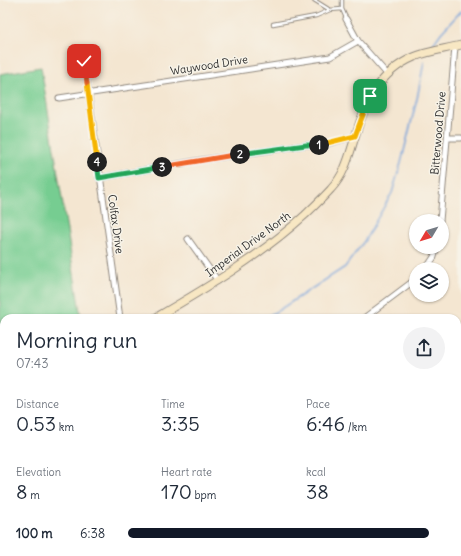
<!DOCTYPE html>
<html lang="en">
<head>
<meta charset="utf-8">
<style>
	:root { --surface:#fff; --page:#f2f2f3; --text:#1f2937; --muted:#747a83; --accent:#111827 }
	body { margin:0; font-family:Delius,sans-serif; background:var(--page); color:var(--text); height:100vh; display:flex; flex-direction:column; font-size:15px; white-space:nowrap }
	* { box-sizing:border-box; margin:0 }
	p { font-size:13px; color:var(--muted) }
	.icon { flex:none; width:22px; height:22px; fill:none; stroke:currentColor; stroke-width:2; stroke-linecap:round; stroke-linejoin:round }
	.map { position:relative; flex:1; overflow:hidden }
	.drawer { position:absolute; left:0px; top:314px; width:461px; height:242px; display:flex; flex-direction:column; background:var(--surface); border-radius:12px 12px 0 0; box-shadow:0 1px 3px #0004 }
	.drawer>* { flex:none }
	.needle { width:26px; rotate:232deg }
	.tools { position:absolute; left:409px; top:214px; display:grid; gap:8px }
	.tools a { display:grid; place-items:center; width:40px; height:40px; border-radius:50%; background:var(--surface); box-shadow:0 1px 3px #0004; font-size:20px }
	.pin { position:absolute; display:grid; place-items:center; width:34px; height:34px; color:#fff; margin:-17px; border-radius:8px; box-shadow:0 2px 6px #0006 }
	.km { position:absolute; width:20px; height:20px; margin:-10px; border-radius:50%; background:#222; color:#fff; font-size:11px; line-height:20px; text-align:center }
	.round { display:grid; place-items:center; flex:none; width:42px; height:42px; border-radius:21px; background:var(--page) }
	.summary { display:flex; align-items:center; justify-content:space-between; height:68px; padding:0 16px }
	h1 { font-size:22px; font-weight:600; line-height:30px }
	.figures { display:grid; grid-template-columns:repeat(3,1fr); gap:6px; height:68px; padding:4px 16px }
	.figures div { display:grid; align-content:center }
	.figures b { font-size:20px; font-weight:600 }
	.figures small { font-size:11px; font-weight:400 }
	.figures p { font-size:11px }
	ul { padding:0 16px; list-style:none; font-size:13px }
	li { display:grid; grid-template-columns:64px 48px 1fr; align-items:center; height:30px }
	li i { height:10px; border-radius:5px; background:var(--accent) }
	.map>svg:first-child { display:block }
</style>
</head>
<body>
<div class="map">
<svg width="461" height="556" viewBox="0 0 461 556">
	<rect width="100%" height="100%" fill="#f7f3e8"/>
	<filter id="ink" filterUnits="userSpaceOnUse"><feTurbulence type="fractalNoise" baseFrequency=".025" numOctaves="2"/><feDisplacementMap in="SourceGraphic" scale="8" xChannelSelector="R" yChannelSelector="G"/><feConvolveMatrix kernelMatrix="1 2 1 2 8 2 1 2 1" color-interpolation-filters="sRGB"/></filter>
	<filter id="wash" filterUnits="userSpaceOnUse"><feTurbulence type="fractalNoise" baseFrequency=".012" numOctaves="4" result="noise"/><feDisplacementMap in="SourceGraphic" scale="16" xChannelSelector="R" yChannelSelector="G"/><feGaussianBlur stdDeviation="0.9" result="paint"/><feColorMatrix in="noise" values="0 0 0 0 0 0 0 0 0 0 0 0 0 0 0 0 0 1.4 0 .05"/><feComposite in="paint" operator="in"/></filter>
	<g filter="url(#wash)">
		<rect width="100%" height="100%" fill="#f4e6d1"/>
		<path fill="#76cd91" stroke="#507c5e" d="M41 67 81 318H4V474L0 475V74Z"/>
		<path fill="#60b07b" stroke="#466e53" d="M461 403V477L457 471V404Z"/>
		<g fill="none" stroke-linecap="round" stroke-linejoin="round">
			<path stroke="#71a0da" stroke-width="1.5" d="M431 47 441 33 461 11
				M264 318 279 310 345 267 365 240 392 193 401 163 417 99 424 62
				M0 528 4 526"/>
		</g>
	</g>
	<g filter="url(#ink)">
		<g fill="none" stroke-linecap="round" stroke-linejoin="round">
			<g stroke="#90887e" stroke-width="4.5">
				<path id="lane" d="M314 0 330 10 342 9
					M342 0V9L346 18
					M273 24 316 16 330 10"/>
			</g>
			<g stroke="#90887e" stroke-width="7">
				<path id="street" d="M346 19 358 41 387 74
					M84 61 120 318
					M59 98 330 57 358 41
					M448 138H461
					M99 178 201 160 306 145H323L355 136
					M440 221 455 47
					M188 239 218 281
					M426 269 434 257 437 247
					M364 318 416 279
					M457 364H461
					M79 552 82 556
					M170 552V556
					M289 552 290 556
					M446 552V556
					M34 556V552
					M104 556 108 552"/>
			</g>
			<g stroke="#90887e" stroke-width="9">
				<path id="secondary" d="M155 318C208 287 260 256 305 215 314 206 323 198 331 189 345 174 349 156 355 137 365 103 379 72 414 57 428 51 446 49 461 45
					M0 375 4 372"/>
			</g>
			<use href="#lane" stroke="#fff" stroke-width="2.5"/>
			<use href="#street" stroke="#fff" stroke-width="5"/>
			<use href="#secondary" stroke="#f8e7c3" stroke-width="7"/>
		</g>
	</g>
	<g fill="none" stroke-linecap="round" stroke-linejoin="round" filter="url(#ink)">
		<g stroke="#fff" stroke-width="8">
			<path id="split-1" d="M319 145 355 136 370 96"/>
		</g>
		<g stroke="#fff" stroke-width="8">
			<path id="split-2" d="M240 154 306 145H319"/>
		</g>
		<g stroke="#fff" stroke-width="8">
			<path id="split-3" d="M162 167 240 154"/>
		</g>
		<g stroke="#fff" stroke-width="8">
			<path id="split-4" d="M97 162 99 178 162 167"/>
		</g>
		<g stroke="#fff" stroke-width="8">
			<path id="split-5" d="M87 83 97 162"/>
		</g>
		<g stroke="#fff" stroke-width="8">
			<path id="split-6" d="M84 61 87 83"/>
		</g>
		<use href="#split-1" stroke="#f5b400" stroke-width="5"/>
		<use href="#split-2" stroke="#22a559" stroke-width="5"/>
		<use href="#split-3" stroke="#f0652b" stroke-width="5"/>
		<use href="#split-4" stroke="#22a559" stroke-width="5"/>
		<use href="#split-5" stroke="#f5b400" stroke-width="5"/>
		<use href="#split-6" stroke="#f0652b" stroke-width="5"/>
	</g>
	<g text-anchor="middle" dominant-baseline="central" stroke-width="3" stroke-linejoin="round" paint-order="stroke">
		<g font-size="11" fill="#2b2b2b" stroke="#f7f3e8">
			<text transform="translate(209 65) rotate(-9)">Waywood Drive</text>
			<text transform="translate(438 133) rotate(-85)">Bitterwood Drive</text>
			<text transform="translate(116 224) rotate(82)">Colfax Drive</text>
			<text transform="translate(248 244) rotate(-36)">Imperial Drive North</text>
		</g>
	</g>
</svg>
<div class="tools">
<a><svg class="needle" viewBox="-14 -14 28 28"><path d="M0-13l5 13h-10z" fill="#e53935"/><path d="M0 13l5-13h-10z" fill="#747a83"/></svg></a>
<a><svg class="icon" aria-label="layers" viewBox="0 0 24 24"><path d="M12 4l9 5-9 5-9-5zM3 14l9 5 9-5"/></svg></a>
</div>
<div class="pin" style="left:370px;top:96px;background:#1e9e55"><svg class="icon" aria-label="arrive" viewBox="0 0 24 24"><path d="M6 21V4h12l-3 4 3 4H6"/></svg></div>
<div class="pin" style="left:84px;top:61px;background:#d93025"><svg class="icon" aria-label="check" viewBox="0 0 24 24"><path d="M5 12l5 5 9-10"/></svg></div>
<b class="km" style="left:319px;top:145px">1</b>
<b class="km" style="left:240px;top:154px">2</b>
<b class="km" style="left:162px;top:167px">3</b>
<b class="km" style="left:97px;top:162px">4</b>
<section class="drawer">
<div class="summary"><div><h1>Morning run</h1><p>07:43</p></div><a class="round"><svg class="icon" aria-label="share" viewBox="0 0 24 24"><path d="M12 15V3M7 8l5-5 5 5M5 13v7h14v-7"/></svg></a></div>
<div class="figures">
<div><p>Distance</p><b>0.53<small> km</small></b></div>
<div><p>Time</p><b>3:35</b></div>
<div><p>Pace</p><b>6:46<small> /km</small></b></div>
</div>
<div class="figures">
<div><p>Elevation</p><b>8<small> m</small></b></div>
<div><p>Heart rate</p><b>170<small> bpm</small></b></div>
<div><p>kcal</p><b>38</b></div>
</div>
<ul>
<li><b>100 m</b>6:38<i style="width:95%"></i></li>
</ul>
</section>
</div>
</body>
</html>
